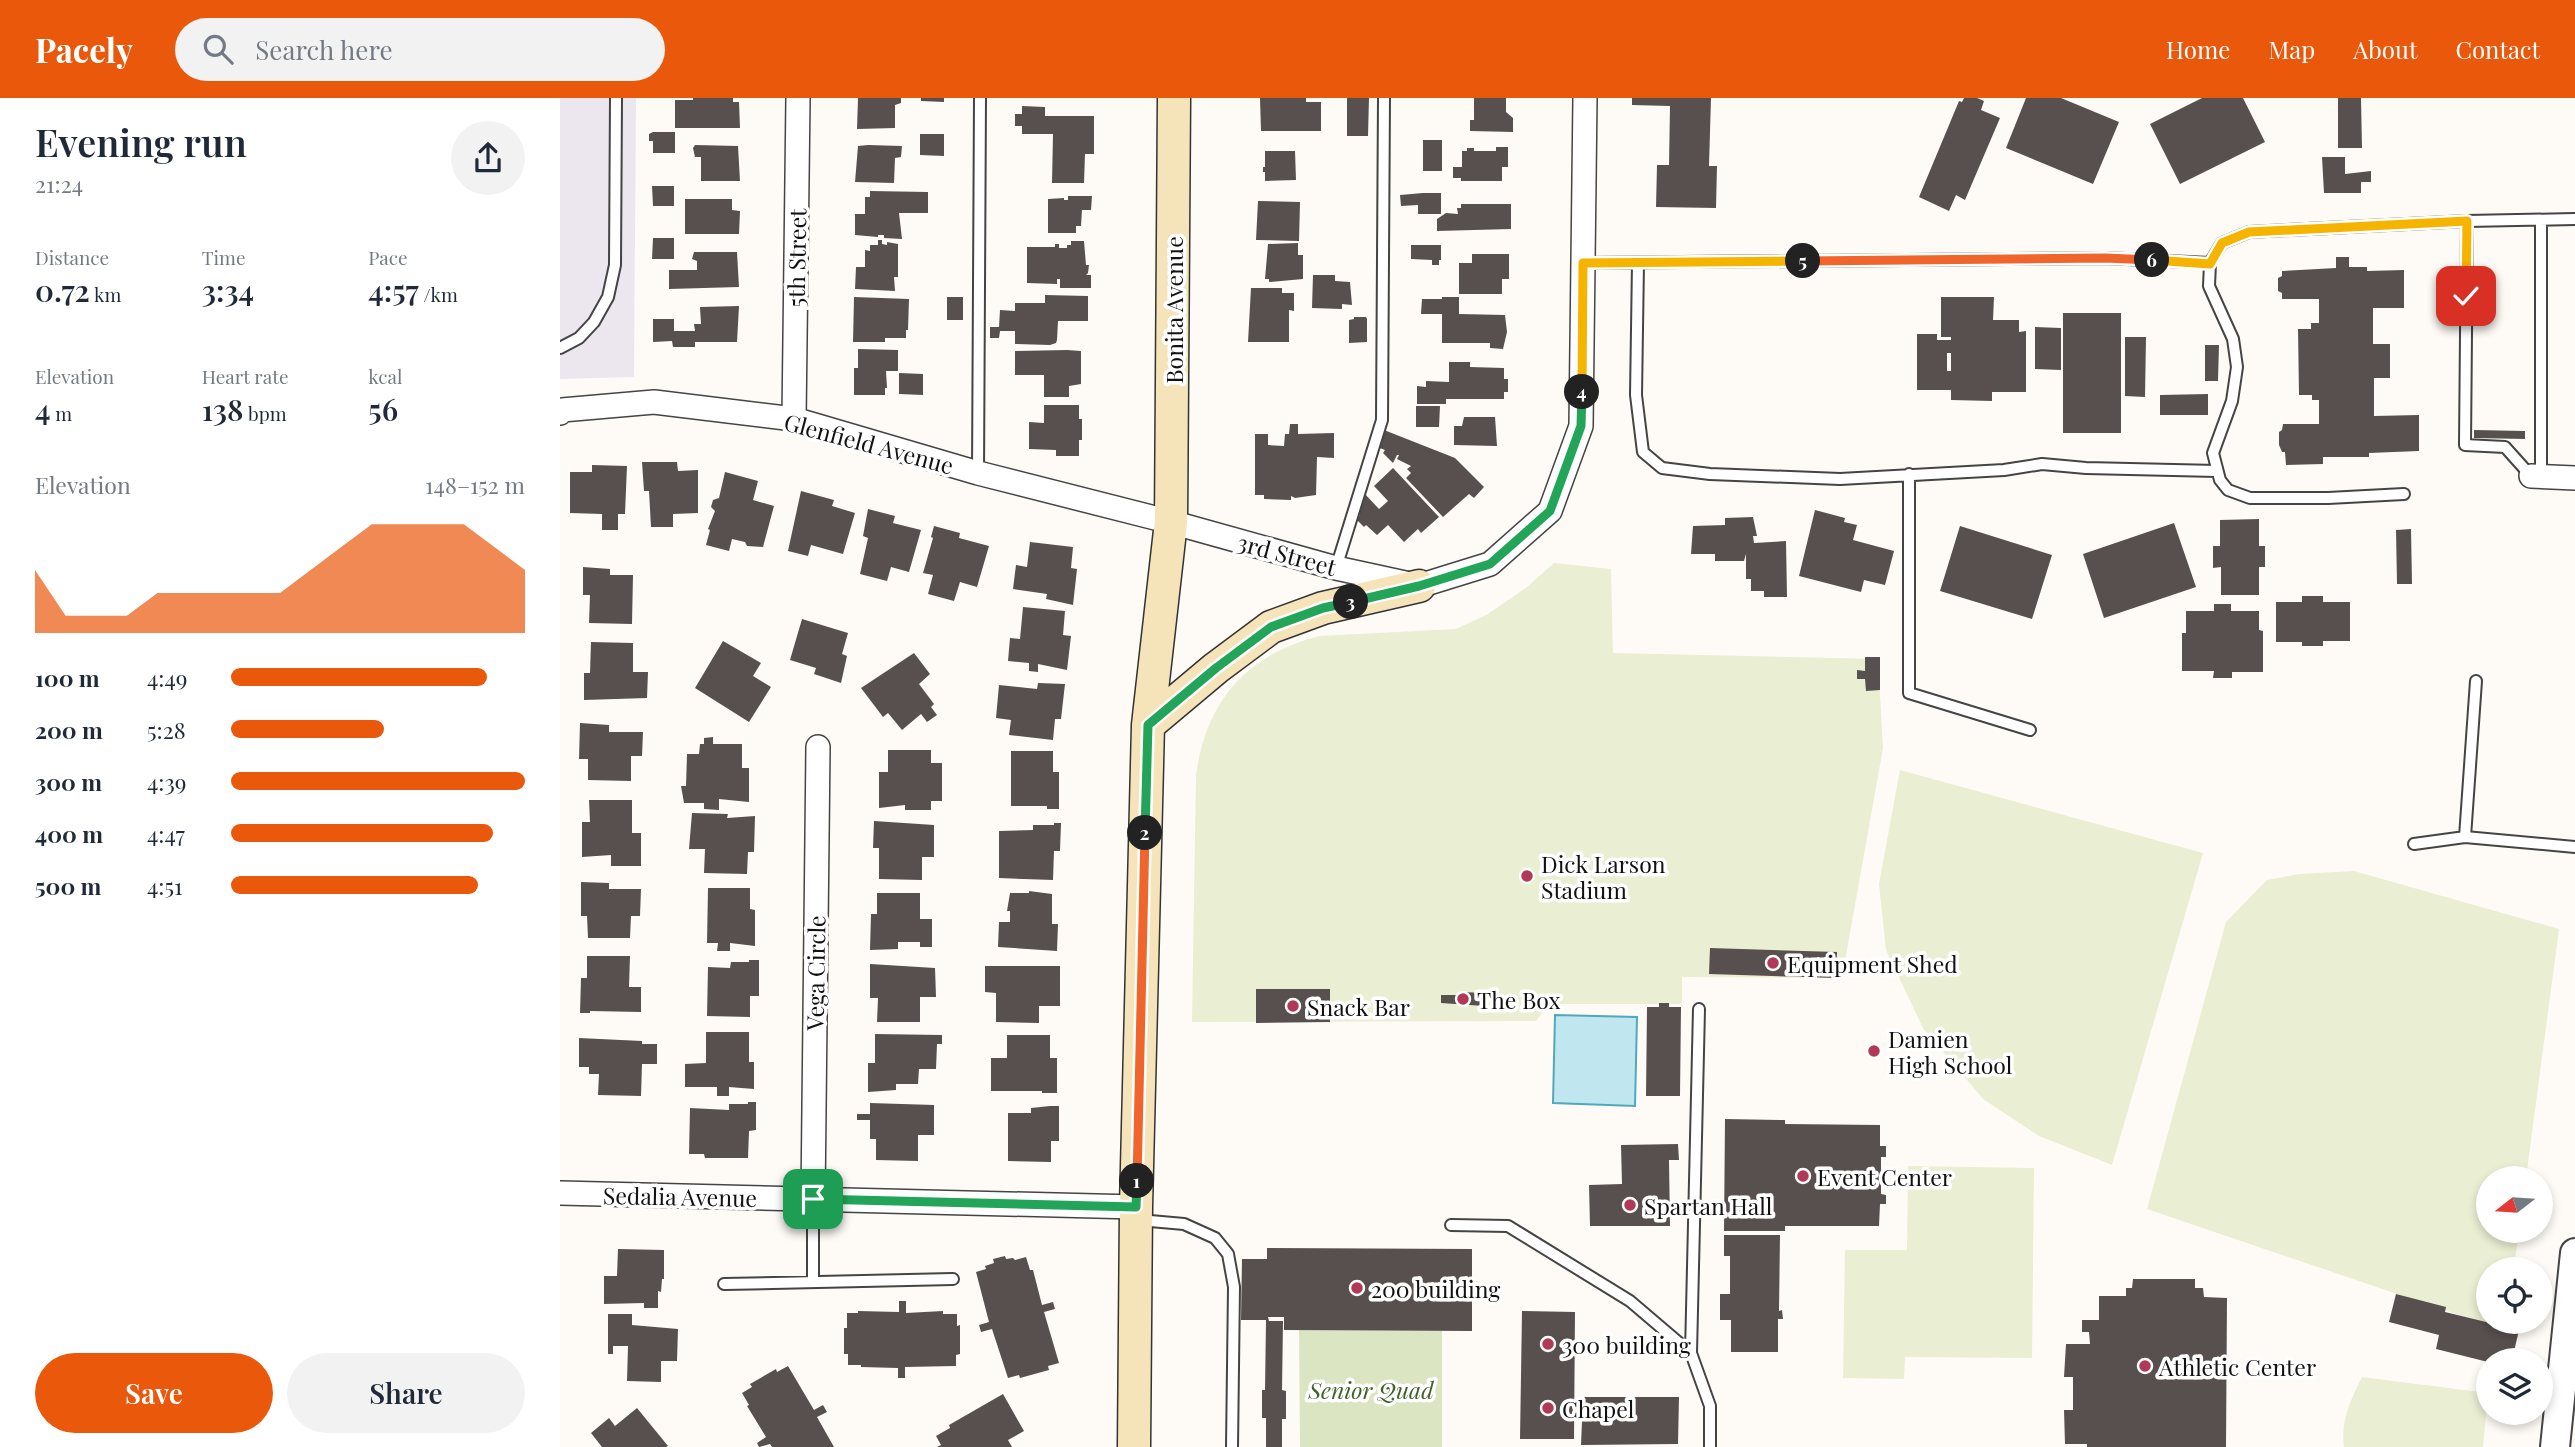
<!DOCTYPE html>
<html lang="en">
<head>
<meta charset="utf-8">
<style>
	:root { --surface:#fff; --page:#f2f2f3; --text:#1f2937; --muted:#747a83; --accent:#ea580c }
	body { margin:0; font-family:"Playfair Display",serif; background:var(--page); color:var(--text); height:100vh; display:flex; flex-direction:column; font-size:26px; white-space:nowrap }
	* { box-sizing:border-box; margin:0 }
	p { font-size:23px; color:var(--muted) }
	.icon { flex:none; width:38px; height:38px; fill:none; stroke:currentColor; stroke-width:2; stroke-linecap:round; stroke-linejoin:round }
	.map { position:relative; flex:1; overflow:hidden }
	.side { display:flex; flex-direction:column; background:var(--surface); width:560px }
	.side>* { flex:none }
	.needle { width:46px; rotate:253deg }
	.tools { position:absolute; left:1916px; top:1068px; display:grid; gap:14px }
	.tools a { display:grid; place-items:center; width:77px; height:77px; border-radius:50%; background:var(--surface); box-shadow:0 4px 10px #0003; font-size:35px }
	.pin { position:absolute; display:grid; place-items:center; width:60px; height:60px; color:#fff; margin:-30px; border-radius:14px; box-shadow:0 4px 10px #0006 }
	.km { position:absolute; width:35px; height:35px; margin:-18px; border-radius:50%; background:#222; color:#fff; font-size:19px; line-height:35px; text-align:center }
	.round { display:grid; place-items:center; flex:none; width:74px; height:74px; border-radius:37px; background:var(--page) }
	.head { display:flex; align-items:center; justify-content:space-between; height:119px; padding:0 35px }
	h1 { font-size:38px; font-weight:600; line-height:52px }
	.stats { display:grid; grid-template-columns:repeat(3,1fr); gap:10px; height:119px; padding:7px 35px }
	.stats div { display:grid; align-content:center }
	.stats b { font-size:30px; font-weight:600 }
	.stats small { font-size:19px; font-weight:400 }
	.stats p { font-size:19px }
	.chart { height:196px; padding:14px 35px }
	.chart p { display:flex; justify-content:space-between }
	.chart svg { width:100%; height:126px; margin-top:7px; fill:var(--accent); opacity:.7 }
	.action { display:flex; gap:14px; margin-top:auto; padding:14px 35px }
	.action a { flex:1; height:80px; border-radius:42px; background:var(--accent); color:#fff; font-size:28px; font-weight:600; line-height:80px; text-align:center }
	.action a+a { background:var(--page); color:var(--text) }
	ul { padding:0 35px; list-style:none; font-size:23px }
	li { display:grid; grid-template-columns:112px 84px 1fr; align-items:center; height:52px }
	li i { height:18px; border-radius:9px; background:var(--accent) }
	header { display:flex; align-items:center; gap:42px; box-sizing:border-box; height:98px; padding:0 35px; background:var(--accent); color:#fff }
	header strong { font-size:33px }
	nav { display:flex; gap:38px; margin-inline-start:auto; font-size:24px }
	.search { width:490px; height:63px; background:var(--page); display:flex; align-items:center; gap:18px; box-sizing:border-box; padding:0 24px; border-radius:38px; color:var(--muted); font-size:26px }
	main { display:flex; flex:1; min-height:0 }
	.map>svg:first-child { display:block }
</style>
</head>
<body>
<header>
<strong>Pacely</strong>
<div class="search"><svg class="icon" aria-label="search" viewBox="0 0 24 24"><circle cx="10" cy="10" r="6"/><path d="M15 15l6 6"/></svg>Search here</div>
<nav><a>Home</a><a>Map</a><a>About</a><a>Contact</a></nav>
</header>
<main>
<section class="side">
<div class="head"><div><h1>Evening run</h1><p>21:24</p></div><a class="round"><svg class="icon" aria-label="share" viewBox="0 0 24 24"><path d="M12 15V3M7 8l5-5 5 5M5 13v7h14v-7"/></svg></a></div>
<div class="stats">
<div><p>Distance</p><b>0.72<small> km</small></b></div>
<div><p>Time</p><b>3:34</b></div>
<div><p>Pace</p><b>4:57<small> /km</small></b></div>
</div>
<div class="stats">
<div><p>Elevation</p><b>4<small> m</small></b></div>
<div><p>Heart rate</p><b>138<small> bpm</small></b></div>
<div><p>kcal</p><b>56</b></div>
</div>
<div class="chart"><p><span>Elevation</span>148–152 m</p>
<svg viewBox="0 0 160 44" preserveAspectRatio="none"><path d="M0 44V22L10 38L20 38L30 38L40 30L50 30L60 30L70 30L80 30L90 22L100 14L110 6L120 6L130 6L140 6L150 14L160 22V44z"/></svg>
</div>
<ul>
<li><b>100 m</b>4:49<i style="width:87%"></i></li>
<li><b>200 m</b>5:28<i style="width:52%"></i></li>
<li><b>300 m</b>4:39<i style="width:100%"></i></li>
<li><b>400 m</b>4:47<i style="width:89%"></i></li>
<li><b>500 m</b>4:51<i style="width:84%"></i></li>
</ul>
<div class="action"><a>Save</a><a>Share</a></div>
</section>
<div class="map">
<svg width="2015" height="1349" viewBox="0 0 2015 1349">
	<rect width="100%" height="100%" fill="#fefbf6"/>
	<path fill="#ece7ee" d="M0 0H76L74 279 0 281Z"/>
	<path fill="#dbe5c2" d="M739 1232 882 1233V1349H740Z"/>
	<path fill="#eaeed3" d="M994 465 1051 471 1053 555 1318 561 1323 650 1282 880 1122 879V906H995L985 911 976 923 632 924 636 677C646 603 687 556 760 538L896 531 928 516 967 489Z
		M1340 672 1643 755 1552 1067 1479 1038 1423 1001 1363 930 1326 852 1319 786Z
		M1794 773 1999 831 1966 1080H1928V1132H1959L1954 1171H1928V1223H1947L1946 1233 1587 1111 1666 824 1707 782 1740 776Z
		M1348 1068 1474 1070 1472 1260 1345 1259 1344 1281 1283 1280 1285 1152H1347Z
		M1802 1279 1928 1295 1923 1349H1784C1780 1324 1791 1301 1802 1279Z"/>
	<path fill="#c0e7ef" stroke="#50a8bd" stroke-width="2" d="M995 917 1077 919 1075 1008 993 1005Z"/>
	<path fill="#58504e" fill-rule="evenodd" d="M133 0H173V4H179L180 30H115V2H133Z
		M298 0H341V5L335 7V30L297 31Z
		M361 0H384V4L361 3Z
		M700 0H746V4H761V33H701Z
		M787 0H809L808 38H787Z
		M914 0H946V14L953 20V34L910 33V22H914Z
		M1072 0H1151L1149 68H1157L1156 110 1096 109 1097 67H1109L1110 8 1072 7Z
		M1404 0H1417L1424 3 1421 12 1440 20 1405 102 1396 97 1389 113 1359 99 1399 3 1402 4Z
		M1466 0H1501L1559 24 1533 86 1446 50Z
		M1642 0H1683L1705 44 1620 86 1590 26Z
		M1778 0H1801L1802 50H1778Z
		M462 8 485 9V18H534V56H525L524 85H492L493 36H462V28H455V16H462Z
		M93 34H115V55H93V43H89V36Z
		M360 36H384V58L360 57Z
		M863 42H882V73H863Z
		M135 47 178 48 180 83H141V59H135L133 50Z
		M308 47 342 48 341 59 335 60 334 85 295 84 298 48Z
		M936 49H948V69H942V83H901V80H893V69H902V53H907V50H914V53H936Z
		M705 53H735L736 82 705 83V74H703V69H705Z
		M1762 59H1785V76L1811 73V84H1801V95H1764Z
		M92 88H114V108H93Z
		M310 93 368 94V115H339L342 141 324 140V137H318V139L295 137V116H305V99H310Z
		M863 95H881V116H858V107L841 108 840 97Z
		M508 98H532L531 112H522L521 128H516V135H488V101L504 100V102H508Z
		M125 101H172V112L180 113 179 136H125Z
		M698 103 740 104 739 143 696 142Z
		M901 106H951V131L877 133V121L886 115 898 116 897 110H901Z
		M93 140H114V161H92Z
		M318 142H322V146L327 147V144L338 146V179H334L335 193 295 191 296 169H305V152L310 153V147H318Z
		M511 143H524L526 167H529L528 175 526 177H531V190H500V181H497V186L467 185V149H495V146H499V150H507V147H511Z
		M738 145V157H743V181L709 184V181H705L708 146Z
		M851 147H881V162H879V167H872V162L851 161Z
		M134 154H177L179 189 109 191V172H137V163L132 161Z
		M912 156H949V181H942V196H899V165H912Z
		M1776 159H1789V169H1807V173L1844 172V210H1813V246H1830V280H1814V318L1859 317V353L1809 355V359H1763V366L1726 367 1725 354H1722L1719 347V334L1722 332 1723 326H1759V302H1752V297H1739L1738 231H1751V225H1759V201H1722V195L1718 193V180L1722 178V173L1776 170Z
		M753 177H775V183L790 184 792 207 782 206V211L752 210Z
		M691 190H722V195H734V213L729 212V244H688Z
		M485 197 528 198V223H498L497 242 496 245 490 247 455 246V233H440L439 240H430V229H439L440 212 455 213V205H485Z
		M294 199 349 201 348 232H346V240H325V244H293Z
		M387 199H403V222H387Z
		M882 199H899V216L945 217 947 234 943 251 930 250V245H882V216H861L862 201H882Z
		M1381 199H1434L1433 222H1459V234L1466 233V294H1432V303L1391 302V292H1357V236H1377V242H1391V239H1381ZM1387 255H1391V273H1387Z
		M179 208 177 244H135V249H113L112 243 93 244V221H114V233H135L134 226H141L140 209Z
		M1503 215H1561V335H1503Z
		M794 219H806L807 221V244L789 245V222L794 221Z
		M1475 229 1501 230V272L1475 271Z
		M1565 239H1586L1585 299 1565 298Z
		M1645 247H1659L1658 283H1645Z
		M298 251 338 252V273H326L327 290H325V297H294V270H298Z
		M507 252 521 253V286L509 288V299H484V277H455V253Z
		M889 264H910V269L944 270V281H948V294H944V301H886V306H857V288L866 289V283L889 284Z
		M339 275 363 276V297L339 296Z
		M1648 296V317H1600V297Z
		M484 307H519V321H522V342H519V358H496V352L469 351V324L484 325Z
		M856 308H880L879 329H856Z
		M904 319H935L937 348 894 347V328H902Z
		M730 326H738V336L774 335V360L757 359 756 397 735 400 731 398V402L704 401V397H695V336H708V347L724 348 725 336H729Z
		M824 332 895 360 924 389 914 400 909 396 883 419 846 380 851 375 847 371 851 368 837 361 839 357H837L833 365 823 355 825 352 817 349Z
		M1914 332 1965 333V341L1914 340Z
		M82 364H117L118 373 138 372V415L113 416V429H91L89 393H84Z
		M32 367 67 368 65 416H58V432H42V416L10 415V374H32Z
		M833 370 879 419 861 435 858 431 844 444 828 427 817 437 806 427 804 429 796 421 799 419 804 395 819 411 828 403 814 388Z
		M165 374 198 383 193 402 214 408 203 449 187 448 185 444 172 441 169 453 146 447 150 432 148 431 155 413 151 409 153 402 159 400Z
		M241 393 274 402 272 408 295 415 283 456 251 447 248 458 228 453Z
		M308 411 335 418 333 425 361 432 349 474 331 469 327 483 300 476 308 440 303 438Z
		M1255 412 1285 420 1284 424 1297 427 1293 442 1334 453 1325 487 1304 482 1301 494 1239 478Z
		M1193 419 1197 438H1193L1194 445 1226 443 1227 499H1204V493H1191V481H1186V456L1184 463H1155V456H1131L1133 428 1165 427V420Z
		M1699 421V448H1705V469H1699V497H1661V469L1653 470V448H1660V422Z
		M1614 425 1636 489 1544 520 1523 456Z
		M374 428 400 435 399 440 429 448 417 489 400 484 394 503 368 496 373 477 363 475 373 440 371 439Z
		M1400 428 1492 457 1472 521 1380 493Z
		M1851 431 1852 486H1837L1836 432Z
		M470 444 513 449 511 470 517 471 513 507 486 501 487 496 453 491 456 467 467 469Z
		M23 469 50 471V477H73L72 526 29 525 30 497H23Z
		M1742 498H1763V504H1790V543H1763V548H1742V544H1716V504H1742Z
		M1654 506H1671V513H1699V532L1703 533V574H1672V580H1653L1654 573H1622V535H1626V513H1654Z
		M463 509 505 513 503 537 511 538 507 572 478 566V574L469 573V565L448 563 450 540 460 541Z
		M242 521 288 535 282 556 287 558 281 585 254 576 256 570 230 562Z
		M163 543 201 565 193 578 211 589 189 624 135 590Z
		M31 544 73 545V574H88L87 600 24 602V575H30Z
		M354 555 370 576 359 586 374 606 371 609 377 617 367 624 361 616 342 632 328 615 323 619 301 590Z
		M1305 559H1320V592L1306 593 1305 581H1297V572L1305 573Z
		M478 585 505 586 501 621H495L493 642 449 637 451 622 436 620 439 587 477 591Z
		M20 625 49 627V634H83L82 658H71V683L28 682V661H19Z
		M153 639V646H182V670H189V704L159 701V712L144 711V705H124L121 688H126L127 656H139L140 646H144V640Z
		M328 652H371V665H382V703H371V712H345V707L319 710V674H328Z
		M451 653H493V674H499V711H487V708H451Z
		M29 702H72V735H81V768H51V757L22 759V724H30Z
		M132 715 168 716 167 720 195 718 194 754H188L187 776 144 775 145 751H129Z
		M314 723 374 727V759H362V782L319 781V750H313Z
		M494 725H501L500 753H494L493 782 439 780V733L473 732V727H494Z
		M21 784 49 785V791H81L80 818H71L70 840H28L27 818H21Z
		M148 790H190V811L195 812V848L170 845V853H157L158 845H147Z
		M469 793 492 796V826H498L497 853 438 849 439 824H450V813H447L450 795H469Z
		M317 795H360V821H372V849H360V844H338V851L310 852 311 816H317Z
		M1150 850 1277 854 1276 880 1149 876Z
		M27 858H70L69 889H81V914L30 913V915H20L21 880H27Z
		M189 862H199V898H190V919L147 918 148 869 170 870 171 864H189Z
		M310 866 375 870 376 899H360V924H317L318 900H310Z
		M425 868H500V908H479V925L436 924V895L425 894Z
		M696 891H770V924L696 925Z
		M902 894 924 895V908L881 905V897H902Z
		M1099 905H1109V909H1121L1120 998H1086L1087 909H1099Z
		M146 934H189V964H194V991L169 989V998H157V989H125V966L146 965Z
		M315 936 382 937V946H377L376 971H359L358 986H336V992L308 994V965H315Z
		M447 937H490V960H497V995H482V993H431V960H447Z
		M19 940 82 943V946H97V966H82L81 998 38 997 39 976H29V969H19Z
		M188 1004H196V1032L189 1033 188 1060H145L144 1056H129L130 1010 169 1012V1006H188Z
		M310 1005 374 1007V1037H358V1063L316 1062V1041H310V1022H297V1016H310Z
		M490 1008H499V1043H491V1064L448 1063V1015H471V1010Z
		M1165 1021 1225 1022V1026L1320 1027V1048H1326V1059H1321V1096L1326 1097V1106H1320L1319 1128H1225V1133H1164Z
		M1118 1046 1119 1062H1109L1110 1128H1030L1029 1087 1062 1086 1061 1047Z
		M1164 1137H1220L1219 1213 1222 1212 1223 1221H1218V1254H1171V1222H1160V1196H1170V1158H1164Z
		M707 1150 912 1151V1233L724 1232V1219H708L709 1223H723L722 1292 726 1293V1321H722V1349H706V1320H702V1292H705L706 1222H681L682 1161H707Z
		M58 1151 104 1152V1181H102L101 1194 98 1193V1210H84V1205L44 1206V1178H57Z
		M445 1158 446 1161 453 1160 455 1162 466 1159 470 1172H473L482 1207 493 1204 495 1211 484 1214 499 1265 488 1268 489 1272 460 1280 459 1277 448 1280 432 1231 421 1234 419 1227 429 1224 416 1174 426 1171 425 1168 434 1165 433 1161Z
		M1573 1181H1635V1190H1643L1644 1199 1667 1200 1666 1349H1527V1346H1505L1504 1312H1513V1279H1504L1506 1246H1530L1529 1234H1522V1222H1539V1198H1566V1190H1572Z
		M1836 1196 1886 1209 1885 1214 1959 1232 1952 1262H1928V1264L1876 1251 1879 1237 1829 1224Z
		M339 1203H346V1215L383 1213V1216H397V1228L400 1227V1256L396 1257V1268L345 1269V1280H338V1270L301 1269V1267H288V1256H284V1230H287V1215H298V1213L339 1214Z
		M962 1213 1015 1214 1014 1341H960Z
		M48 1216H72V1227L118 1231 117 1263H101V1284L67 1283 68 1248H53V1256H48Z
		M228 1268 254 1312 263 1307 267 1314 257 1319 274 1349H212L210 1346 199 1349 197 1345 206 1339 187 1308 189 1307 182 1295 192 1289 190 1286 216 1271 217 1274Z
		M443 1296 464 1333 448 1342 452 1349H377L381 1347 376 1338 390 1330 389 1327Z
		M1023 1299H1119L1118 1346 1021 1347Z
		M77 1310 108 1348 106 1349H42L31 1335 49 1320 55 1328Z"/>
	<g fill="none" stroke-linecap="round" stroke-linejoin="round">
		<g stroke="#444" stroke-width="14">
			<path id="service" d="M1981 122V379
				M1023 165 1545 160 1650 165
				M1078 165 1076 297 1083 354 1102 370 1150 376 1280 381 1444 372 1482 366 1526 370 1657 373
				M0 250 19 240 34 224 48 199 55 167 56 0
				M418 375 420 0
				M1349 376V595L1470 632
				M1971 378 1945 349 1905 347 1907 123 2015 121
				M1844 396 1768 400H1690L1668 392 1660 382 1653 355 1672 303 1677 269 1673 241 1649 188 1650 165 1662 145 1689 134 1907 123
				M776 470 822 322 824 0
				M1905 739 1916 583
				M1854 746 1905 739 2015 749
				M1139 911 1131 1255 1150 1308V1349
				M253 1101V1184
				M579 1122 624 1126 655 1140 668 1156 674 1189 672 1349
				M891 1127 948 1128 1070 1203 1131 1255
				M164 1186 393 1181"/>
		</g>
		<g stroke="#444" stroke-width="26">
			<path id="minor" d="M0 315 2 312 94 304 234 321 418 375 611 424 776 470 859 488 930 466 990 413 1021 328 1025 0
				M234 321 238 0
				M1971 378 2015 380
				M0 1095 576 1109
				M253 1101 258 649"/>
		</g>
		<g stroke="#444" stroke-width="32">
			<path id="tertiary" d="M1995 1349 2015 1155"/>
		</g>
		<g stroke="#333" stroke-width="35">
			<path id="secondary" d="M588 627 656 570 711 529 763 510 859 488
				M574 1349 576 1109 588 627 611 424 614 0"/>
		</g>
		<use href="#service" stroke="#fff" stroke-width="10"/>
		<use href="#minor" stroke="#fff" stroke-width="23"/>
		<use href="#tertiary" stroke="#fff" stroke-width="28"/>
		<use href="#secondary" stroke="#f5e3b9" stroke-width="32"/>
	</g>
	<g fill="none" stroke-linecap="round" stroke-linejoin="round">
		<g stroke="#fff" stroke-width="14">
			<path id="split-1" d="M253 1101 576 1109 577 1083"/>
		</g>
		<g stroke="#fff" stroke-width="14">
			<path id="split-2" d="M577 1083 585 735"/>
		</g>
		<g stroke="#fff" stroke-width="14">
			<path id="split-3" d="M585 735 588 627 656 570 711 529 763 510 791 504"/>
		</g>
		<g stroke="#fff" stroke-width="14">
			<path id="split-4" d="M791 504 859 488 930 466 990 413 1021 328 1022 294"/>
		</g>
		<g stroke="#fff" stroke-width="14">
			<path id="split-5" d="M1022 294 1023 165 1243 163"/>
		</g>
		<g stroke="#fff" stroke-width="14">
			<path id="split-6" d="M1243 163 1545 160 1592 162"/>
		</g>
		<g stroke="#fff" stroke-width="14">
			<path id="split-7" d="M1592 162 1650 166 1662 145 1689 134 1907 123 1906 198"/>
		</g>
		<use href="#split-1" stroke="#22a559" stroke-width="9"/>
		<use href="#split-2" stroke="#f0652b" stroke-width="9"/>
		<use href="#split-3" stroke="#22a559" stroke-width="9"/>
		<use href="#split-4" stroke="#22a559" stroke-width="9"/>
		<use href="#split-5" stroke="#f5b400" stroke-width="9"/>
		<use href="#split-6" stroke="#f0652b" stroke-width="9"/>
		<use href="#split-7" stroke="#f5b400" stroke-width="9"/>
	</g>
	<g fill="#b13957" stroke="#fff" stroke-width="2.5">
		<circle cx="967" cy="778" r="7"/>
		<circle cx="1213" cy="865" r="7"/>
		<circle cx="903" cy="901" r="7"/>
		<circle cx="733" cy="908" r="7"/>
		<circle cx="1314" cy="953" r="7"/>
		<circle cx="1243" cy="1078" r="7"/>
		<circle cx="1070" cy="1107" r="7"/>
		<circle cx="797" cy="1190" r="7"/>
		<circle cx="988" cy="1246" r="7"/>
		<circle cx="1585" cy="1268" r="7"/>
		<circle cx="988" cy="1310" r="7"/>
	</g>
	<g text-anchor="middle" dominant-baseline="central" stroke-width="7" stroke-linejoin="round" paint-order="stroke">
		<g font-size="23" fill="#111" stroke="#fff">
			<text transform="translate(236 160) rotate(-89)">5th Street</text>
			<text transform="translate(613 212) rotate(-90)">Bonita Avenue</text>
			<text transform="translate(309 345) rotate(15)">Glenfield Avenue</text>
			<text transform="translate(727 456) rotate(15)">3rd Street</text>
			<text transform="translate(255 875) rotate(-89)">Vega Circle</text>
			<text transform="translate(120 1098) rotate(1)">Sedalia Avenue</text>
		</g>
		<g font-size="23" fill="#111" stroke="#fff" text-anchor="start">
			<text x="981" y="765">Dick Larson<tspan x="981" dy="26">Stadium</tspan></text>
			<text x="1227" y="865">Equipment Shed</text>
			<text x="917" y="901">The Box</text>
			<text x="747" y="908">Snack Bar</text>
			<text x="1328" y="940">Damien<tspan x="1328" dy="26">High School</tspan></text>
			<text x="1257" y="1078">Event Center</text>
			<text x="1084" y="1107">Spartan Hall</text>
			<text x="811" y="1190">200 building</text>
			<text x="1002" y="1246">300 building</text>
			<text x="1599" y="1268">Athletic Center</text>
			<text x="1002" y="1310">Chapel</text>
		</g>
		<g font-size="23" font-style="italic" fill="#406228" stroke="#fff">
			<text x="811" y="1291">Senior Quad</text>
		</g>
	</g>
</svg>
<div class="tools">
<a><svg class="needle" viewBox="-14 -14 28 28"><path d="M0-13l5 13h-10z" fill="#e53935"/><path d="M0 13l5-13h-10z" fill="#747a83"/></svg></a>
<a><svg class="icon" aria-label="locate" viewBox="0 0 24 24"><circle cx="12" cy="12" r="6"/><path d="M12 2v4M12 18v4M2 12h4M18 12h4"/></svg></a>
<a><svg class="icon" aria-label="layers" viewBox="0 0 24 24"><path d="M12 4l9 5-9 5-9-5zM3 14l9 5 9-5"/></svg></a>
</div>
<div class="pin" style="left:253px;top:1101px;background:#1e9e55"><svg class="icon" aria-label="arrive" viewBox="0 0 24 24"><path d="M6 21V4h12l-3 4 3 4H6"/></svg></div>
<div class="pin" style="left:1906px;top:198px;background:#d93025"><svg class="icon" aria-label="check" viewBox="0 0 24 24"><path d="M5 12l5 5 9-10"/></svg></div>
<b class="km" style="left:577px;top:1083px">1</b>
<b class="km" style="left:585px;top:735px">2</b>
<b class="km" style="left:791px;top:504px">3</b>
<b class="km" style="left:1022px;top:294px">4</b>
<b class="km" style="left:1243px;top:163px">5</b>
<b class="km" style="left:1592px;top:162px">6</b>
</div>
</main>
</body>
</html>
